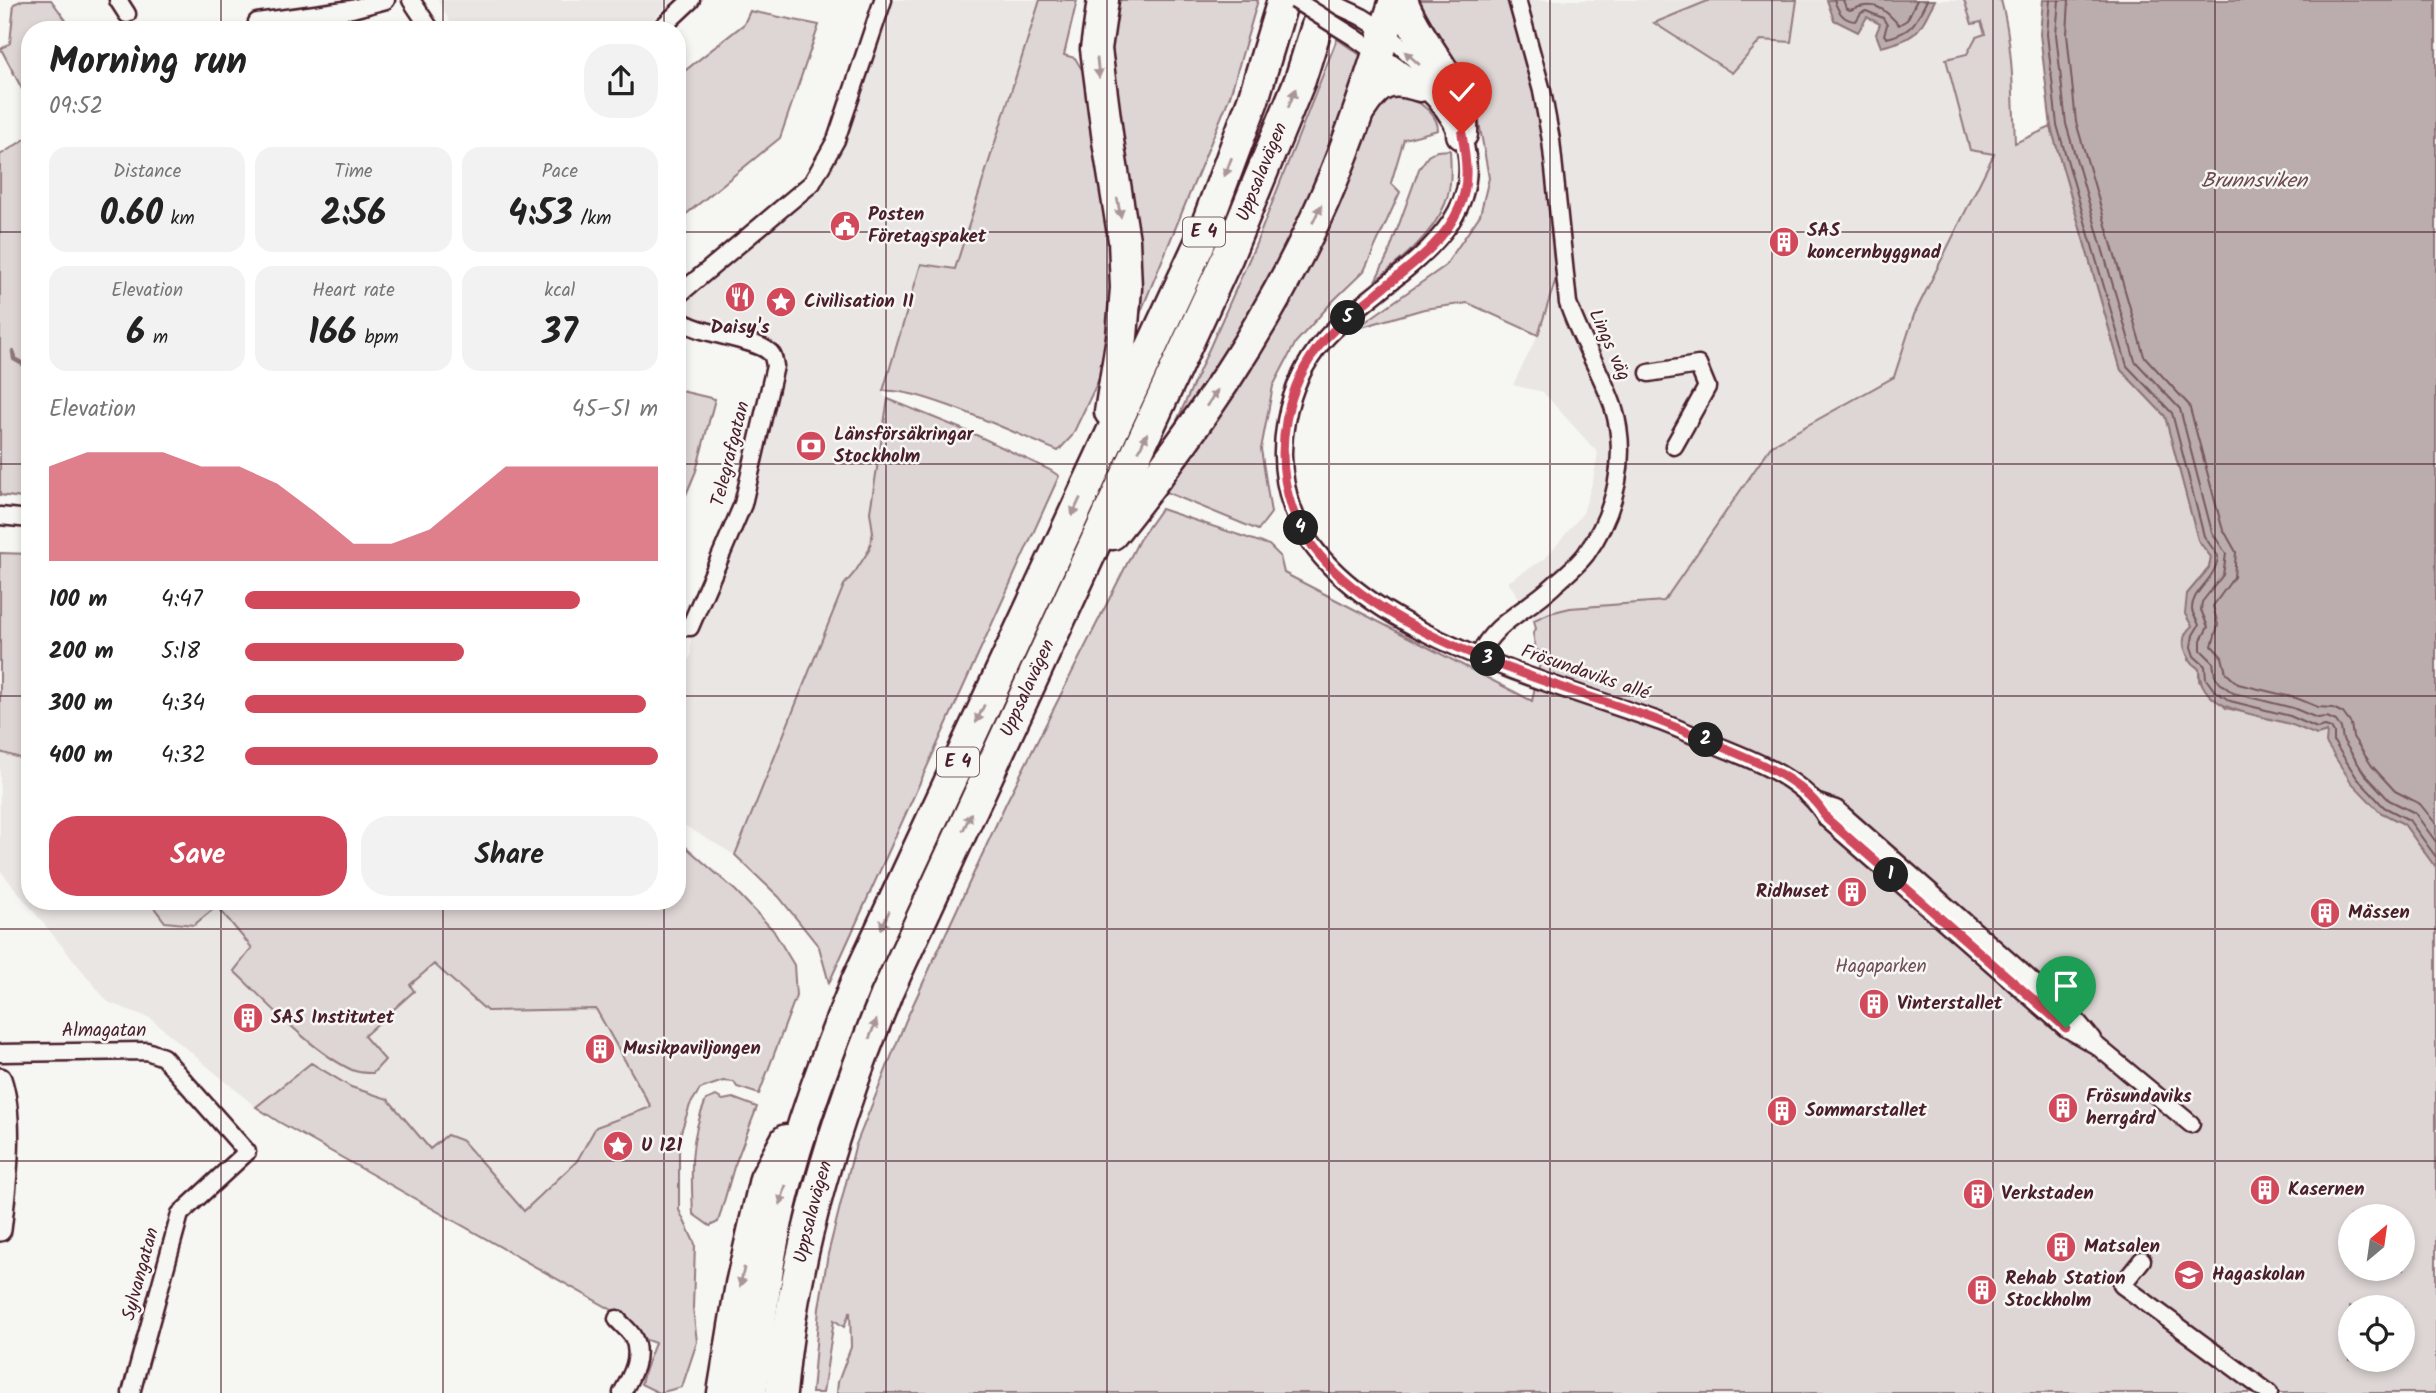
<!DOCTYPE html>
<html lang="en">
<head>
<meta charset="utf-8">
<style>
	:root { --surface:#fff; --page:#f2f2f2; --text:#222; --muted:#767676; --accent:#d1495b }
	body { margin:0; font-family:Kalam,sans-serif; background:var(--page); color:var(--text); height:100vh; display:flex; flex-direction:column; font-size:26px; white-space:nowrap }
	* { box-sizing:border-box; margin:0 }
	p { font-size:23px; color:var(--muted) }
	.icon { flex:none; width:38px; height:38px; fill:none; stroke:currentColor; stroke-width:2; stroke-linecap:round; stroke-linejoin:round }
	.map { position:relative; flex:1; overflow:hidden }
	.panel { position:absolute; left:21px; top:21px; width:665px; height:889px; display:flex; flex-direction:column; background:var(--surface); border-radius:28px; box-shadow:0 4px 10px #0003 }
	.panel>* { flex:none }
	.needle { width:46px; rotate:29deg }
	.fabs { position:absolute; left:2338px; top:1204px; display:grid; gap:14px }
	.fabs a { display:grid; place-items:center; width:77px; height:77px; border-radius:50%; background:var(--surface); box-shadow:0 4px 10px #0003; font-size:35px }
	.pin { position:absolute; display:grid; place-items:center; width:60px; height:60px; color:#fff; margin:-72px -30px; border-radius:50% 50% 50% 0; rotate:-45deg; box-shadow:0 0 7px #0007 }
	.pin .icon { rotate:45deg }
	.km { position:absolute; width:35px; height:35px; margin:-18px; border-radius:50%; background:#222; color:#fff; font-size:19px; line-height:35px; text-align:center }
	.round { display:grid; place-items:center; flex:none; width:74px; height:74px; border-radius:28px; background:var(--page) }
	.headline { display:flex; align-items:center; justify-content:space-between; height:119px; padding:0 28px }
	h1 { font-size:38px; font-weight:700; line-height:52px }
	.figures { display:grid; grid-template-columns:repeat(3,1fr); gap:10px; height:119px; padding:7px 28px }
	.figures div { display:grid; align-content:center; border-radius:18px; background:var(--page); text-align:center }
	.figures b { font-size:35px; font-weight:700 }
	.figures small { font-size:19px; font-weight:400 }
	.figures p { font-size:19px }
	.chart { height:196px; padding:14px 28px }
	.chart p { display:flex; justify-content:space-between }
	.chart svg { width:100%; height:126px; margin-top:7px; fill:var(--accent); opacity:.7 }
	.cta { display:flex; gap:14px; margin-top:auto; padding:14px 28px }
	.cta a { flex:1; height:80px; border-radius:28px; background:var(--accent); color:#fff; font-size:28px; font-weight:700; line-height:80px; text-align:center }
	.cta a+a { background:var(--page); color:var(--text) }
	ul { padding:0 28px; list-style:none; font-size:23px }
	li { display:grid; grid-template-columns:112px 84px 1fr; align-items:center; height:52px }
	li i { height:18px; border-radius:9px; background:var(--accent) }
	.map>svg:first-child { display:block }
</style>
</head>
<body>
<div class="map">
<svg width="2436" height="1393" viewBox="0 0 2436 1393">
	<rect width="100%" height="100%" fill="#f6f6f2"/>
	<filter id="ink" filterUnits="userSpaceOnUse"><feTurbulence type="fractalNoise" baseFrequency=".0143" numOctaves="2"/><feDisplacementMap in="SourceGraphic" scale="14" xChannelSelector="R" yChannelSelector="G"/><feConvolveMatrix kernelMatrix="1 2 1 2 8 2 1 2 1" color-interpolation-filters="sRGB"/></filter>
	<g filter="url(#ink)">
		<path fill="#e9e6e3" d="M438 0H674L641 30H454Z
			M886 0H1040L955 269 921 264 883 391V395L888 399 870 512 873 532 869 550 855 572 844 585 776 759 735 855 677 821V684L691 655V629L744 504 773 354 677 316V296L814 183Z
			M1525 0H2001L2004 12 2011 81 2015 143 1894 377 1772 445 1664 601 1570 608 1534 620 1508 582 1546 558 1583 513 1593 481 1598 453 1543 392 1513 385 1538 335 1568 240Z
			M0 752 30 761V901H149L165 922 217 906 253 948 234 972 363 1036 414 991 409 986 434 964 487 1011 596 1009 651 1107 596 1127 577 1161 524 1211 463 1141 430 1149 388 1099 351 1087 311 1063 256 1107 150 1018 108 1002 0 870Z"/>
		<path fill="#ddd6d5" stroke="#947a80" stroke-width="2" fill-rule="evenodd" d="M23 0H51L73 30H30V104L1 49 10 43 14 4Z
			M1040 0H1077L1064 55 1075 58 1087 78 1116 255 1115 305 1101 375 1072 436 1058 451C1021 436 917 386 883 391L921 264 955 269Z
			M1114 0H1258L1230 96 1130 338 1108 73Z
			M1409 0H1509L1539 115 1559 269 1538 335 1468 303 1424 309 1355 329 1445 266 1480 215 1489 178 1479 122Z
			M1710 0H1797L1791 42 1761 40 1732 73 1654 23Z
			M1964 0H2001C2013 43 2013 97 2015 143L2051 127 2121 370 2165 416 2198 539 2211 557 2209 568 2187 594 2193 626 2188 660 2199 669V681L2226 708 2288 723 2317 735 2327 732 2380 812 2404 824 2436 868V1393H837L838 1382 851 1347 850 1311 844 1327 834 1320 823 1393H812L819 1308 828 1254 855 1147 906 1020 1006 803 1139 540 1161 509 1269 545 1280 556 1284 573 1532 701 1541 658 1540 652 1536 650 1533 633 1536 629 1534 620 1550 613 1570 608 1664 601 1772 445 1894 377 1914 315 1994 154 1970 150 1946 59 1967 54 1976 37 1985 34 1981 22 1972 24ZM2350 1216H2403V1269H2350ZM2350 1307H2403V1360H2350Z
			M750 11 819 25 780 138 685 215 677 205V77L744 24Z
			M1337 39 1366 59 1343 122 1261 305 1155 470 1255 246Z
			M1407 94C1420 104 1438 113 1438 130L1404 139 1391 183 1400 192 1364 271 1334 300 1296 342 1273 386 1261 449 1271 513 1258 530 1161 490 1375 106 1388 95Z
			M30 136V499L0 495V155Z
			M1450 150C1451 167 1452 188 1445 204 1432 236 1401 260 1375 281L1388 255 1419 169 1428 156 1437 151Z
			M677 390 715 399 696 471 677 516Z
			M888 399 974 434 1050 470 1059 476 829 983 819 947 779 897 735 855 844 585 855 572 869 550 873 532 870 512Z
			M0 553 30 554V761L0 752Z
			M677 839 736 891 773 930 794 965 796 996 759 1094 737 1087 734 1082 723 1081 700 1089 690 1105 679 1138V1210L695 1244 693 1308 697 1342 682 1387 659 1393 641 1384 645 1369 655 1343 641 1338 619 1314 279 1122 256 1107 311 1063 351 1087 388 1099 430 1149 447 1135 463 1141 524 1211 577 1161 596 1127 651 1107 596 1009 487 1011 434 964 410 985 414 991 364 1036 385 1060 373 1073C366 1073 358 1073 352 1070 311 1051 267 1002 234 971L252 948 217 906 194 925 165 922 149 901H677Z
			M716 1096 723 1100 733 1098 757 1107 734 1167 718 1222 710 1226 693 1214C691 1171 689 1140 706 1100Z"/>
		<path fill="#bbadae" stroke="#8e747a" stroke-width="2" d="M1827 0H1935C1918 33 1918 38 1881 47L1876 34 1880 24 1867 17 1858 32 1834 20Z
			M2043 0H2436V868L2404 824 2380 812 2351 782 2326 743 2327 732 2317 735C2307 731 2297 726 2286 723 2255 713 2200 712 2199 669 2186 658 2176 639 2192 626L2185 614 2187 594 2209 568 2211 557 2198 540 2165 416 2121 370 2051 127 2040 34Z"/>
		<g fill="none" stroke-linecap="round" stroke-linejoin="round">
			<path stroke="#77585f" stroke-width="2" d="M1834 0C1838 11 1843 21 1856 21L1861 13 1866 11 1883 18 1887 25 1884 35 1887 38C1913 32 1916 22 1927 0
				M1843 0 1846 8 1850 10C1876 0 1883 8 1899 25L1907 20 1917 0
				M2050 0 2047 34 2057 125 2127 366 2172 413 2204 536 2218 556C2216 581 2191 590 2192 610 2193 615 2197 620 2199 625L2193 635 2191 647 2194 656 2205 666 2206 679 2214 690 2230 701 2290 716 2317 728 2325 726 2331 728 2334 733V742L2357 778 2384 807 2409 820 2436 857
				M2059 0 2056 34 2066 124 2135 361 2180 409 2212 532 2226 554 2223 575 2202 602 2201 610 2208 627 2201 640V650L2213 662 2215 676 2220 683 2233 693 2293 708 2317 718 2327 717 2336 721 2341 728 2343 740 2364 773 2389 800 2415 813 2436 842
				M2069 0 2067 34 2076 122 2144 356 2189 405 2222 527 2236 552 2234 577 2213 606 2218 625 2212 646 2222 657 2226 673 2238 684 2296 698 2318 707 2333 708 2343 713 2351 724 2353 737 2372 766 2395 791 2420 804 2436 824"/>
			<path stroke="#8e747a" stroke-width="4.5" d="M13 351 14 359 30 368"/>
			<g stroke="#4a1f2b" stroke-width="21">
				<path id="minor" d="M118 0 127 14
					M411 0 431 30
					M1328 0C1339 7 1351 11 1362 17 1389 33 1417 58 1434 84
					M257 22 352 9 386 0
					M659 30 691 0
					M1354 37C1391 64 1439 89 1457 134
					M1459 127C1502 231 1378 278 1324 340 1285 385 1272 454 1293 510 1337 629 1552 682 1661 722 1679 729 1698 737 1716 745 1756 761 1806 780 1827 819L2066 1028 2097 1046 2191 1124
					M677 296 812 183 836 140 883 0
					M677 318C698 336 761 338 772 355 774 358 774 362 775 366L743 504 690 627H677
					M1649 373 1698 365 1707 387 1674 446
					M0 516 30 519
					M1479 656C1493 623 1526 611 1552 587 1563 577 1577 566 1586 554 1616 512 1629 456 1613 406 1601 371 1580 339 1568 303L1551 140 1542 91 1517 0
					M1818 803 1836 809 2075 1019 2092 1039
					M0 1053 147 1051 163 1057 247 1152 180 1214 131 1393
					M2142 1260 2122 1285 2269 1393
					M617 1319C622 1325 630 1331 633 1337 643 1356 631 1377 622 1393"/>
			</g>
			<g stroke="#4a1f2b" stroke-width="26">
				<path id="tertiary" d="M0 1079C14 1120 5 1187 0 1230"/>
			</g>
			<g stroke="#4a1f2b" stroke-width="35">
				<g id="motorway">
					<path d="M1103 0 1096 49 1108 141 1124 240 1126 288 1122 337 1110 412"/>
					<path d="M1402 0C1416 38 1447 68 1460 106 1463 115 1462 125 1462 134"/>
					<path d="M1361 108C1378 82 1389 76 1420 86"/>
					<path d="M1112 534C1194 432 1271 321 1324 200 1352 136 1374 67 1395 0"/>
					<path d="M723 1393 741 1284 765 1179 786 1140"/>
					<path d="M751 1393C759 1330 766 1266 781 1204 799 1128 827 1055 856 983L1199 245 1253 100 1283 0"/>
					<path id="s1" d="M781 1393C790 1291 815 1190 849 1093 860 1059 874 1026 887 993L1227 258 1300 80 1325 0"/>
				</g>
			</g>
			<use href="#minor" stroke="#f6f6f2" stroke-width="16"/>
			<use href="#tertiary" stroke="#f6f6f2" stroke-width="21"/>
			<use href="#motorway" stroke="#f6f6f2" stroke-width="30"/>
			<g stroke="#4a1f2b" stroke-width="21" stroke-linecap="butt">
				<path id="minor-bridge" d="M1295 0 1354 37"/>
			</g>
			<use href="#minor-bridge" stroke="#f6f6f2" stroke-width="16"/>
		</g>
		<defs><path id="oneway-solid" d="M-6-.8H1V-3.2L6.5 0L1 3.2V.8H-6Z" transform="scale(1.75)"/></defs>
		<g fill="#a99598">
			<use href="#oneway-solid" transform="translate(1412 58) rotate(-138)"/>
			<use href="#oneway-solid" transform="translate(1098 68) rotate(84)"/>
			<use href="#oneway-solid" transform="translate(1292 98) rotate(-68)"/>
			<use href="#oneway-solid" transform="translate(1228 167) rotate(111)"/>
			<use href="#oneway-solid" transform="translate(1119 208) rotate(80)"/>
			<use href="#oneway-solid" transform="translate(1317 214) rotate(-64)"/>
			<use href="#oneway-solid" transform="translate(1212 398) rotate(-56)"/>
			<use href="#oneway-solid" transform="translate(1143 442) rotate(-65)"/>
			<use href="#oneway-solid" transform="translate(1076 507) rotate(115)"/>
			<use href="#oneway-solid" transform="translate(980 714) rotate(115)"/>
			<use href="#oneway-solid" transform="translate(967 822) rotate(-65)"/>
			<use href="#oneway-solid" transform="translate(885 920) rotate(115)"/>
			<use href="#oneway-solid" transform="translate(873 1029) rotate(-69)"/>
			<use href="#oneway-solid" transform="translate(783 1195) rotate(106)"/>
			<use href="#oneway-solid" transform="translate(742 1277) rotate(103)"/>
		</g>
	</g>
	<g fill="none" stroke-linecap="round" stroke-linejoin="round" filter="url(#ink)">
		<g stroke="#fff" stroke-width="14">
			<path id="route" d="M1462 134C1466 158 1470 185 1459 208 1443 245 1407 268 1377 293 1359 307 1340 323 1324 340 1285 385 1273 452 1292 508 1334 629 1554 681 1662 722 1680 729 1699 737 1717 745 1756 761 1806 780 1827 819L2066 1028"/>
		</g>
		<use href="#route" stroke="#d1495b" stroke-width="9"/>
	</g>
	<path fill="none" stroke="#4a1f2b" stroke-width="2" stroke-opacity="0.55" d="M221 0V30M443 0V30M664 0V30M886 0V1393M1107 0V1393M1329 0V1393M1550 0V1393M1772 0V1393M1993 0V1393M2215 0V1393M0 232H30M677 232H2436M0 464H30M677 464H2436M0 696H30M677 696H2436M221 901V1393M443 901V1393M664 901V1393M0 929H2436M0 1161H2436"/>
	<defs>
		<g id="civic-disc" transform="scale(1.575)"><circle r="9.5" fill="#d1495b" stroke="#f6f6f2"/><path d="M-.6-6.5H3V-4.5H.6V-3L4-1V1h2V6H-6V1h2V-1L-.6-3ZM-1.2 2.5V6h2.4V2.5Z" fill="#fff"/></g>
		<g id="building-disc" transform="scale(1.575)"><circle r="9.5" fill="#d1495b" stroke="#f6f6f2"/><path d="M-4-6H4V6H1V3H-1V6H-4ZM-2.5-4.3h1.7v1.8h-1.7ZM.8-4.3h1.7v1.8H.8ZM-2.5-1h1.7V.8h-1.7ZM.8-1h1.7V.8H.8Z" fill="#fff"/></g>
		<g id="restaurant-disc" transform="scale(1.575)"><circle r="9.5" fill="#d1495b" stroke="#f6f6f2"/><path d="M-5-6h1v4h1v-4h1v4h1v-4h1v5L-1.5 .5V6h-2V.5L-5-1ZM5-6V6H3V1.5H1.5Q1.5-4 5-6Z" fill="#fff"/></g>
		<g id="sight-disc" transform="scale(1.575)"><circle r="9.5" fill="#d1495b" stroke="#f6f6f2"/><path d="M0-6L1.8-2.2L6-1.7L2.9 1.2L3.7 5.4L0 3.3L-3.7 5.4L-2.9 1.2L-6-1.7L-1.8-2.2Z" fill="#fff"/></g>
		<g id="bank-disc" transform="scale(1.575)"><circle r="9.5" fill="#d1495b" stroke="#f6f6f2"/><path d="M-6-4H6V4H-6ZM0-2.3a2.3 2.3 0 1 0 0 4.6a2.3 2.3 0 1 0 0-4.6Z" fill="#fff"/></g>
		<g id="school-disc" transform="scale(1.575)"><circle r="9.5" fill="#d1495b" stroke="#f6f6f2"/><path d="M0-5L7-2L0 1L-7-2ZM-4 1L0 2.5L4 1V4Q0 6-4 4Z" fill="#fff"/></g>
	</defs>
	<g fill-rule="evenodd">
		<use href="#civic-disc" x="845" y="226"/>
		<use href="#building-disc" x="1784" y="242"/>
		<use href="#restaurant-disc" x="740" y="297"/>
		<use href="#sight-disc" x="781" y="302"/>
		<use href="#bank-disc" x="811" y="446"/>
		<use href="#building-disc" x="1852" y="892"/>
		<use href="#building-disc" x="2325" y="913"/>
		<use href="#building-disc" x="1874" y="1004"/>
		<use href="#building-disc" x="248" y="1018"/>
		<use href="#building-disc" x="600" y="1049"/>
		<use href="#building-disc" x="2063" y="1108"/>
		<use href="#building-disc" x="1782" y="1111"/>
		<use href="#sight-disc" x="618" y="1146"/>
		<use href="#building-disc" x="2265" y="1190"/>
		<use href="#building-disc" x="1978" y="1194"/>
		<use href="#building-disc" x="2061" y="1247"/>
		<use href="#school-disc" x="2189" y="1275"/>
		<use href="#building-disc" x="1982" y="1290"/>
	</g>
	<g text-anchor="middle" dominant-baseline="central" stroke-width="5" stroke-linejoin="round" paint-order="stroke">
		<g fill="#f6f6f2" stroke="#7e6067" stroke-width="2">
			<rect x="1183" y="217.5" width="42" height="29" rx="5"/>
			<rect x="937" y="747.5" width="42" height="29" rx="5"/>
		</g>
		<g font-size="18" font-weight="bold" fill="#4a1f2b">
			<text x="1204" y="232">E 4</text>
			<text x="958" y="762">E 4</text>
		</g>
		<g font-size="19" fill="#4a1f2b" stroke="#f6f6f2">
			<text stroke="none"><textPath href="#s1" startOffset="1318">Uppsalavägen</textPath></text>
			<text transform="translate(1609 345) rotate(66)">Lings väg</text>
			<text transform="translate(731 454) rotate(-76)">Telegrafgatan</text>
			<text transform="translate(1585 673) rotate(19)">Frösundaviks allé</text>
			<text stroke="none"><textPath href="#s1" startOffset="751">Uppsalavägen</textPath></text>
			<text x="104" y="1031">Almagatan</text>
			<text stroke="none"><textPath href="#s1" startOffset="184">Uppsalavägen</textPath></text>
			<text transform="translate(141 1274) rotate(-75)">Sylvangatan</text>
		</g>
		<g font-size="19" font-weight="bold" fill="#4a1f2b" stroke="#f6f6f2" text-anchor="start">
			<text x="868" y="215">Posten<tspan x="868" dy="22">Företagspaket</tspan></text>
			<text x="1807" y="231">SAS<tspan x="1807" dy="22">koncernbyggnad</tspan></text>
			<text x="804" y="302">Civilisation II</text>
			<text x="740" y="328" text-anchor="middle">Daisy's</text>
			<text x="834" y="435">Länsförsäkringar<tspan x="834" dy="22">Stockholm</tspan></text>
			<text x="1829" y="892" text-anchor="end">Ridhuset</text>
			<text x="2348" y="913">Mässen</text>
			<text x="1897" y="1004">Vinterstallet</text>
			<text x="271" y="1018">SAS Institutet</text>
			<text x="623" y="1049">Musikpaviljongen</text>
			<text x="2086" y="1097">Frösundaviks<tspan x="2086" dy="22">herrgård</tspan></text>
			<text x="1805" y="1111">Sommarstallet</text>
			<text x="641" y="1146">U 121</text>
			<text x="2288" y="1190">Kasernen</text>
			<text x="2001" y="1194">Verkstaden</text>
			<text x="2084" y="1247">Matsalen</text>
			<text x="2212" y="1275">Hagaskolan</text>
			<text x="2005" y="1279">Rehab Station<tspan x="2005" dy="22">Stockholm</tspan></text>
		</g>
		<g font-size="19" fill="#6f4d56" stroke="#f6f6f2">
			<text x="1881" y="967">Hagaparken</text>
		</g>
		<g font-size="21" font-style="italic" fill="#6c4a52" stroke="#f6f6f2">
			<text x="2254" y="181">Brunnsviken</text>
		</g>
	</g>
</svg>
<div class="fabs">
<a><svg class="needle" viewBox="-14 -14 28 28"><path d="M0-13l5 13h-10z" fill="#e53935"/><path d="M0 13l5-13h-10z" fill="#767676"/></svg></a>
<a><svg class="icon" aria-label="locate" viewBox="0 0 24 24"><circle cx="12" cy="12" r="6"/><path d="M12 2v4M12 18v4M2 12h4M18 12h4"/></svg></a>
</div>
<div class="pin" style="left:2066px;top:1028px;background:#1e9e55"><svg class="icon" aria-label="arrive" viewBox="0 0 24 24"><path d="M6 21V4h12l-3 4 3 4H6"/></svg></div>
<div class="pin" style="left:1462px;top:134px;background:#d93025"><svg class="icon" aria-label="check" viewBox="0 0 24 24"><path d="M5 12l5 5 9-10"/></svg></div>
<b class="km" style="left:1891px;top:875px">1</b>
<b class="km" style="left:1706px;top:740px">2</b>
<b class="km" style="left:1488px;top:659px">3</b>
<b class="km" style="left:1301px;top:528px">4</b>
<b class="km" style="left:1348px;top:318px">5</b>
<section class="panel">
<div class="headline"><div><h1>Morning run</h1><p>09:52</p></div><a class="round"><svg class="icon" aria-label="share" viewBox="0 0 24 24"><path d="M12 15V3M7 8l5-5 5 5M5 13v7h14v-7"/></svg></a></div>
<div class="figures">
<div><p>Distance</p><b>0.60<small> km</small></b></div>
<div><p>Time</p><b>2:56</b></div>
<div><p>Pace</p><b>4:53<small> /km</small></b></div>
</div>
<div class="figures">
<div><p>Elevation</p><b>6<small> m</small></b></div>
<div><p>Heart rate</p><b>166<small> bpm</small></b></div>
<div><p>kcal</p><b>37</b></div>
</div>
<div class="chart"><p><span>Elevation</span>45–51 m</p>
<svg viewBox="0 0 160 44" preserveAspectRatio="none"><path d="M0 44V11L10 6L20 6L30 6L40 11L50 11L60 17L70 27L80 38L90 38L100 33L110 22L120 11L130 11L140 11L150 11L160 11V44z"/></svg>
</div>
<ul>
<li><b>100 m</b>4:47<i style="width:81%"></i></li>
<li><b>200 m</b>5:18<i style="width:53%"></i></li>
<li><b>300 m</b>4:34<i style="width:97%"></i></li>
<li><b>400 m</b>4:32<i style="width:100%"></i></li>
</ul>
<div class="cta"><a>Save</a><a>Share</a></div>
</section>
</div>
</body>
</html>
